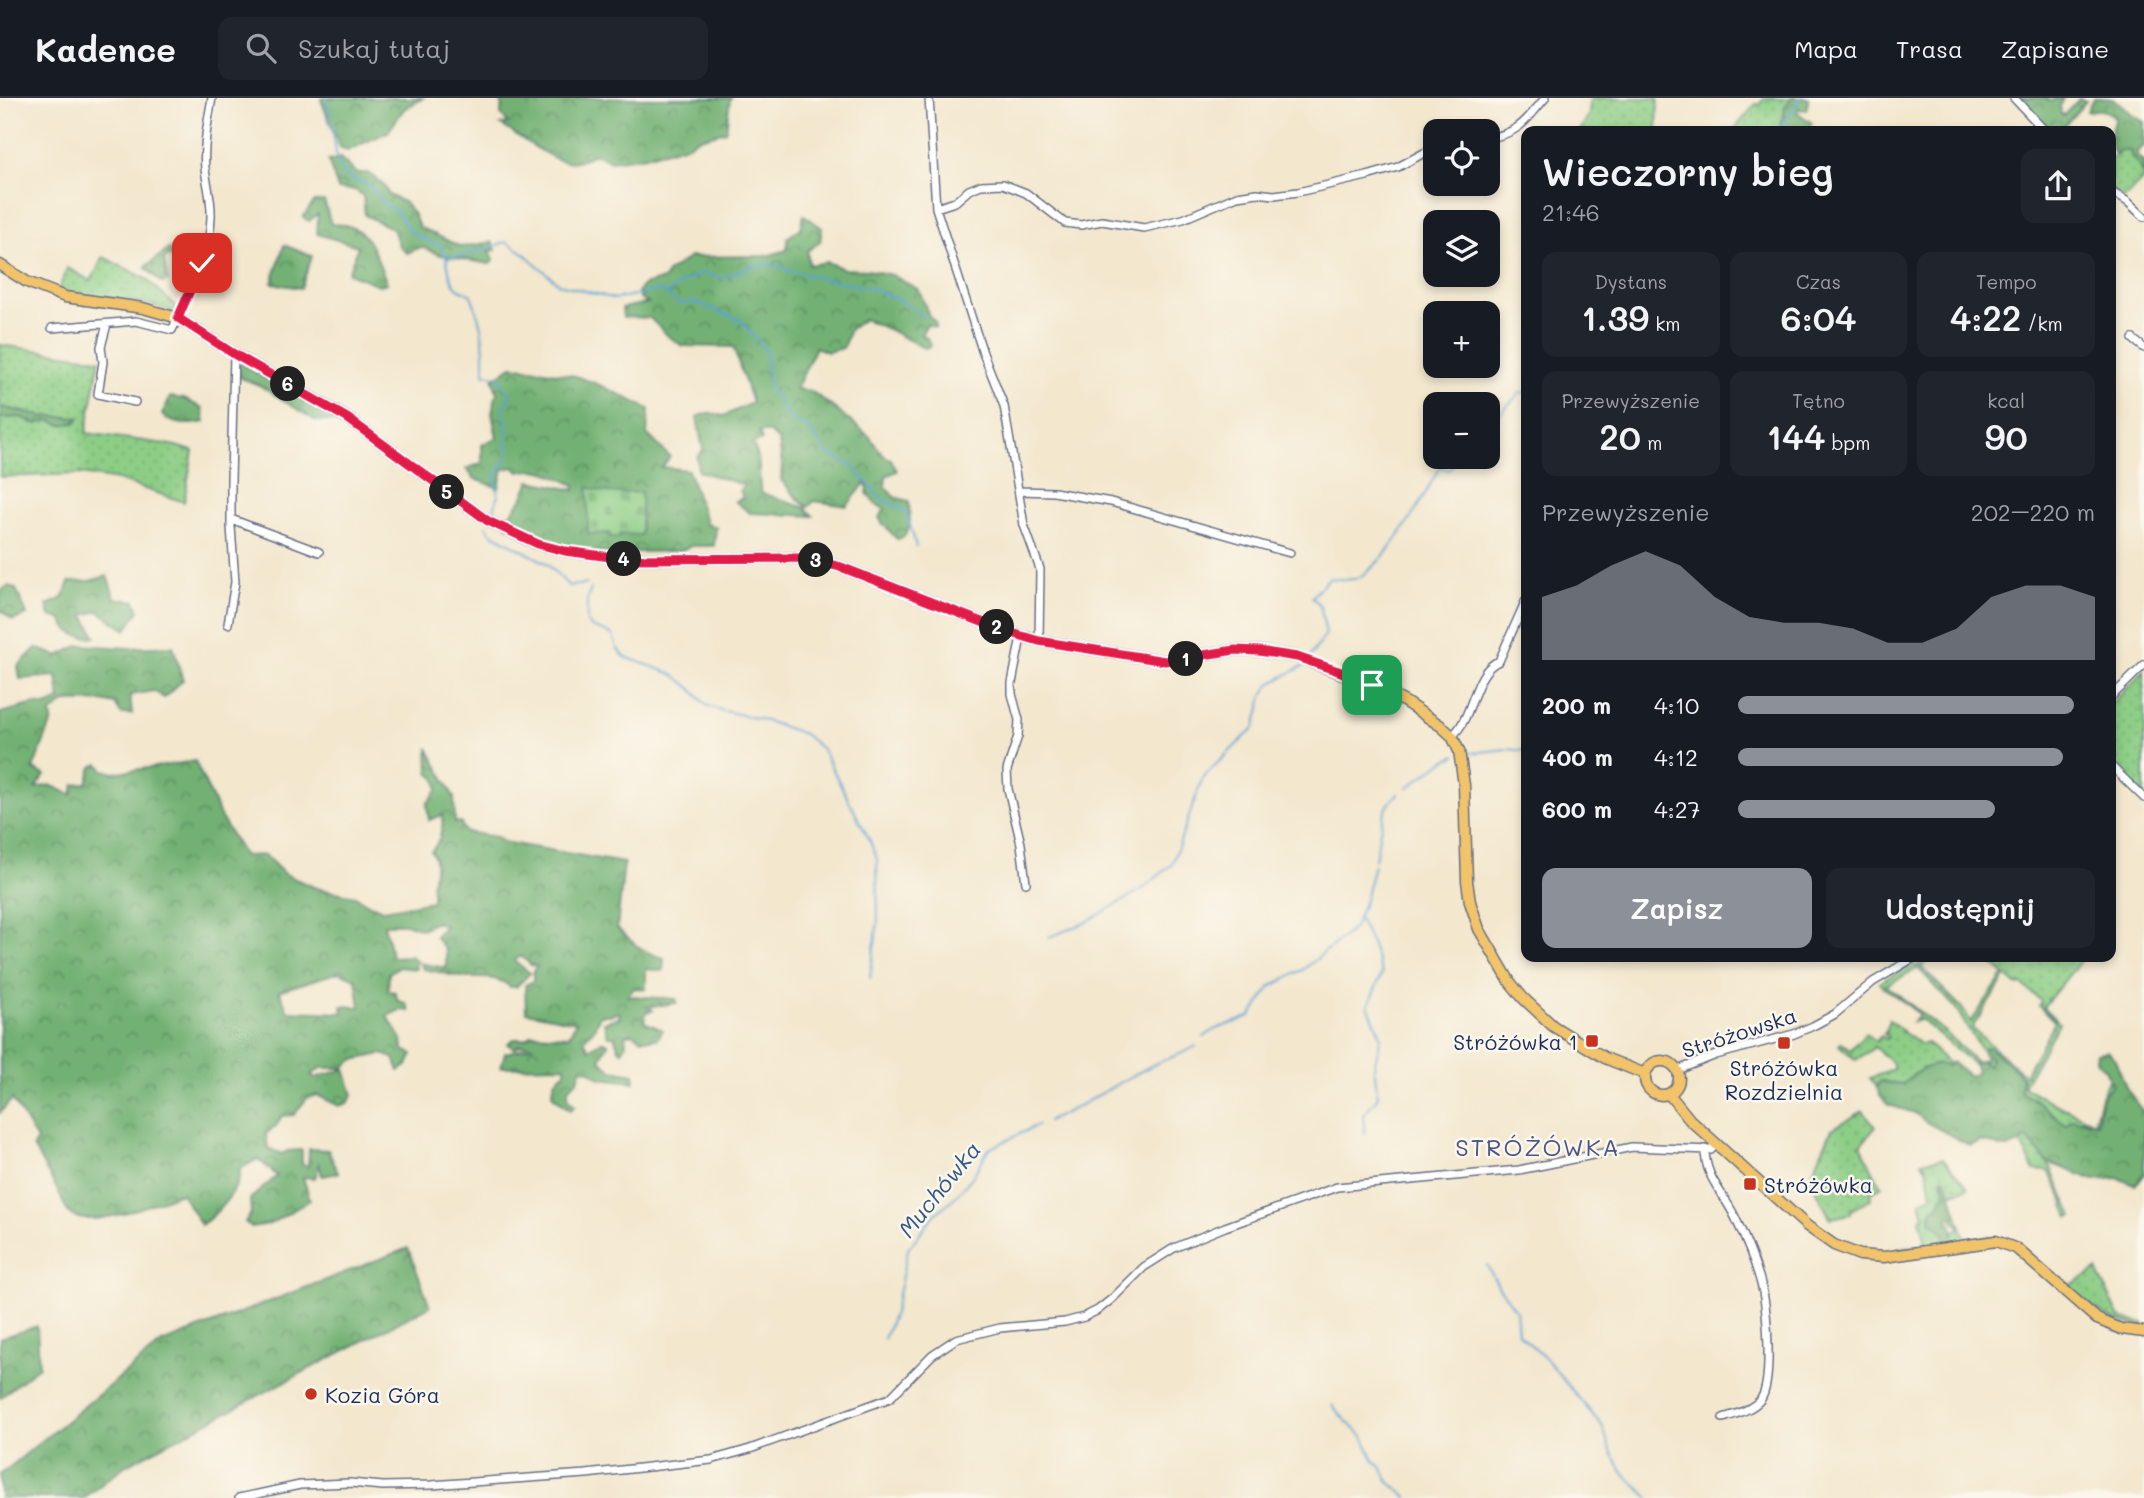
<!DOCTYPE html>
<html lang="pl">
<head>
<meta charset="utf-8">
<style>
	:root { --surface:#171b24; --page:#20242c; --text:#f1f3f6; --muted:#9ea1a6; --line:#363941; --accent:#8c9099 }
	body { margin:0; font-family:Mali,sans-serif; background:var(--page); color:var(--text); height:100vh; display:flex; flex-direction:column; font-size:26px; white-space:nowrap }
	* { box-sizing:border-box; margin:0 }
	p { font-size:23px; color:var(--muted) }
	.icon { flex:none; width:38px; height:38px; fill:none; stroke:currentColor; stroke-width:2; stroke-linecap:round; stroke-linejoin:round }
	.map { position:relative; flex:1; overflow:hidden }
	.drawer { position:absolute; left:1521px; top:28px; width:595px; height:836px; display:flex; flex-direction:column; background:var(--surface); border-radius:14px; box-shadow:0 4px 10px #0003 }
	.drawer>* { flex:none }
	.fabs { position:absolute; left:1423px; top:21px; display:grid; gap:14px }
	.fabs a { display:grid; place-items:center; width:77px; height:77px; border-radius:14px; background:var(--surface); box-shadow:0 4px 10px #0003; font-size:35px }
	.pin { position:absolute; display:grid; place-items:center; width:60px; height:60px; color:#fff; margin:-30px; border-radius:14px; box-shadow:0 4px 10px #0006 }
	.km { position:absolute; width:35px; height:35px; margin:-18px; border-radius:50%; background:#222; color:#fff; font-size:19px; line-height:35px; text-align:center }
	.round { display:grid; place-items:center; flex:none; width:74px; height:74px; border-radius:14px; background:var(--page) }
	.overview { display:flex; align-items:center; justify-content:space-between; height:119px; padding:0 21px }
	h1 { font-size:38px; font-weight:600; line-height:52px }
	.stats { display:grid; grid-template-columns:repeat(3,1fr); gap:10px; height:119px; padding:7px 21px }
	.stats div { display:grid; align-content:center; border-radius:14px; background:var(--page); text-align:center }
	.stats b { font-size:35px; font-weight:600 }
	.stats small { font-size:19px; font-weight:400 }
	.stats p { font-size:19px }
	.chart { height:196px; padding:14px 21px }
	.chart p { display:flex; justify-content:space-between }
	.chart svg { width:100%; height:126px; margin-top:7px; fill:var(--accent); opacity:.7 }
	.primary-button { display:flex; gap:14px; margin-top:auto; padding:14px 21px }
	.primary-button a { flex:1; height:80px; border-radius:14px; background:var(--accent); color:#fff; font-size:28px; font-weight:600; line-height:80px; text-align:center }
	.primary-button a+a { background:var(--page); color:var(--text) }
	ul { padding:0 21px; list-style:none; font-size:23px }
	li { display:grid; grid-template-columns:112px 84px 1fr; align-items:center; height:52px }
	li i { height:18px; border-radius:9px; background:var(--accent) }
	header { display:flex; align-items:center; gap:42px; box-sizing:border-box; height:98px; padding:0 35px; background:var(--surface); border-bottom:2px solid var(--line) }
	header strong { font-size:33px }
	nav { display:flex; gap:38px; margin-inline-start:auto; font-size:24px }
	.search { width:490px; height:63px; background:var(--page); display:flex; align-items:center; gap:18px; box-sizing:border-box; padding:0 24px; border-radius:14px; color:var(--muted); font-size:26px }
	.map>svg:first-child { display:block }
</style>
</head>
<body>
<header>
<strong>Kadence</strong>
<div class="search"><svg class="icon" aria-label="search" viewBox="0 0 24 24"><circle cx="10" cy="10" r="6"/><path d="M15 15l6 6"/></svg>Szukaj tutaj</div>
<nav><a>Mapa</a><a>Trasa</a><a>Zapisane</a></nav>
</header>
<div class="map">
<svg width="2144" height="1400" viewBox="0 0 2144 1400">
	<defs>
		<pattern id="grass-dots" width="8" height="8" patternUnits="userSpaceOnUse" patternTransform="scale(1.75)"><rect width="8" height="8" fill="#8dce86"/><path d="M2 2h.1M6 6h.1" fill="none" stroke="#79b176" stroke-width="1.8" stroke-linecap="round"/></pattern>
		<pattern id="forest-crowns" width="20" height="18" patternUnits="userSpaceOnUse" patternTransform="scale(1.75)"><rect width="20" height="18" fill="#72b173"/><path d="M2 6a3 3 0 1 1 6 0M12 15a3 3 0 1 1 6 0" fill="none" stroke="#5d9062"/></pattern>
		<pattern id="cemetery-stones" width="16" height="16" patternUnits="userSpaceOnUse" patternTransform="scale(1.75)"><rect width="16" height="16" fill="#8dce86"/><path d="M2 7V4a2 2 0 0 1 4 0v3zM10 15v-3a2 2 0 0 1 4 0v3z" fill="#79b176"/></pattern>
	</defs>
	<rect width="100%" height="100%" fill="#fbf7ec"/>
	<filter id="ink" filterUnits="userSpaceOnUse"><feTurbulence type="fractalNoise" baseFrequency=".0143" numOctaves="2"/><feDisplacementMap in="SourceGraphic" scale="14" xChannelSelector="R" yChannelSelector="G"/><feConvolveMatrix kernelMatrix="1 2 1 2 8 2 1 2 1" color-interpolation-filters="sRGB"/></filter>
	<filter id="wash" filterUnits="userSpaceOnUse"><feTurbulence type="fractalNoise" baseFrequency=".00686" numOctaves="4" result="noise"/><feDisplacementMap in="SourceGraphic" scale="28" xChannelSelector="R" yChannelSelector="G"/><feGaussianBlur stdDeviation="1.57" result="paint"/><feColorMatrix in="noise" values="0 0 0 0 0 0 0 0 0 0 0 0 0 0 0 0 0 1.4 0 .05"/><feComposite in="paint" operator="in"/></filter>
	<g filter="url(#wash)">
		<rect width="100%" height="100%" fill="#f3e7cd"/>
		<path fill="url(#grass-dots)" stroke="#547e72" stroke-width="2" fill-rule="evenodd" d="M1590 0H1658L1657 33H1580L1589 16Z
			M1764 0H1793C1782 8 1785 22 1778 33H1733L1753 9 1756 6 1759 7Z
			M2122 52 2131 54V59L2138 66 2144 80 2124 101 2111 92 2110 62Z
			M103 159 145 180 174 207 178 210 176 214 145 205 58 194 67 170 91 183Z
			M0 247 100 261 86 335 172 347 193 353 184 404 118 382 81 376 0 379V320L21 319 37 326 50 322 62 327 79 320 42 318 0 309Z
			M2144 572V699L2111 666 2110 607Z
			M1923 859H1932L1921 869 1961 909 1971 924 2004 876 1985 859H2030L2035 863 2038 859H2079L2082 861 2043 909 2059 925 2023 988 2055 1006 2094 1024 2101 998 2109 980 2111 988 2097 1025 2084 1021 2066 1027C2048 1014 2040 1002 2020 993L2022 981 2016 972 1993 952 1988 967 1981 963 1986 960 1955 909 1918 870 1886 887 1946 935 1975 963 1974 967 1921 921 1913 924 1919 916 1879 885 1912 865 1917 869 1919 868V862ZM2006 878 2016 887 2022 886 2041 903 2039 908 2055 924 2024 977 1972 930Z
			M1889 922 1921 947 1927 945 1950 966 1910 979 1902 987 1882 983 1876 988 1870 980 1893 972V966L1875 949 1856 962 1839 947 1841 944 1851 952 1865 935 1876 943 1881 938 1886 941 1888 939 1884 936Z
			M1863 1013 1876 1029 1860 1047C1869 1061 1872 1076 1882 1088L1870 1096 1871 1101 1851 1112V1116L1830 1120 1818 1095 1809 1082 1832 1031Z
			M2027 1040 2049 1065 2073 1118 2069 1119 2064 1107 2065 1106 2049 1073 2034 1072 2021 1045Z
			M1943 1060 1968 1090 1950 1096 1944 1079 1941 1081 1947 1096 1940 1107 1932 1112 1931 1123 1944 1135V1140L1954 1137V1133L1959 1131V1127L1955 1125 1953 1118 1957 1117 1965 1141 1992 1138 1993 1140 1897 1153V1151L1926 1146 1920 1120 1924 1119 1920 1103 1932 1098 1927 1071 1921 1064Z
			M2097 1172 2119 1218 2123 1221 2144 1226V1229C2112 1226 2092 1210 2069 1190L2067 1191 2063 1187 2065 1183 2070 1187Z"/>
		<path fill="url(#forest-crowns)" stroke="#467068" stroke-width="2" fill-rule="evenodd" d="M323 0H423L404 11 388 34 347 53 340 49 321 2Z
			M502 0H732L730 1 726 33 696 41 688 47 646 58 611 63 595 56C585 60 574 66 563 63 548 60 516 36 501 27L508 25 501 17Z
			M1793 0H1809L1806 12 1798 11 1797 14 1812 25 1806 33H1778L1781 29 1780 23 1785 19C1783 10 1786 5 1793 0Z
			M2015 0H2046L2049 3 2063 0 2060 8 2061 16 2064 17 2079 1 2086 3 2060 33H2047Z
			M2093 0C2114 0 2115 0 2129 14 2132 18 2140 21 2144 24V48L2137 54V58L2144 65V80L2138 66 2131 59V54L2122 52 2115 56C2108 46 2111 31 2115 20 2111 13 2097 9 2089 14L2087 13Z
			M340 60 356 75H368L383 86 389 97 404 104 413 115 419 129 461 149 492 144 496 152 489 153 494 163 489 166 441 157 421 149 407 155 399 148 393 131 365 117 363 98 355 92 338 91 328 63Z
			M324 103 331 126C371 124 373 155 387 185L379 187 348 175 358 148 317 136 318 116 309 123 303 119 314 104Z
			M804 117 822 130 820 144 807 153 809 167 827 164 844 171 868 172 892 177 919 192 929 218 936 225 935 229 927 226 921 237 927 240 931 248 924 250 890 232 864 221 850 231 843 250 827 254 816 249 796 291 811 293 830 307 869 338 884 358 891 361 897 373 886 378 885 389 894 399 909 403 910 427 904 439 897 441 882 425 879 419 885 411 875 406 867 395 868 390 865 385 847 408 814 403 808 409C795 401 791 392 781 382L782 367 779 343 769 334H759L762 342 752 346C763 360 757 379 761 395L806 410 813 418 750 415 735 403 743 400 740 392 744 387 698 373 697 359 703 352 697 319 708 315 724 318 752 305 733 249 683 248 669 239 650 220 623 219 622 210 648 205 640 201 638 194 643 187 665 181 667 175 690 159 766 158 787 152V140L801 130Z
			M284 147 312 158 301 190 272 185Z
			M169 151 186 161 196 172 191 174 175 165 170 157 164 162 168 183 162 185 145 169Z
			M234 262 335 319 336 324 316 323 259 287 234 277Z
			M512 268 576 278 602 288 649 311 647 336 670 359 662 369 688 372 707 427 716 429 714 448H690L681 453 606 455 532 442 507 427 509 418 522 401 530 383 575 392V387C556 379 539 367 519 374L514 369 503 371 499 390 475 381 466 371 482 365V347L497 340 492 315 497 295 493 281Z
			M170 299 184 301 202 310 205 324C189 327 174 328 162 317Z
			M0 309 42 318 79 320 77 324 62 327 50 322 37 326 21 319 0 320Z
			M107 478 115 500 135 503 139 513 126 532 98 513 84 517 96 539C80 540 68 537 61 521L50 518 47 507 63 500 69 484 89 483Z
			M8 488 16 491 27 517 13 522 0 512V493Z
			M80 547 130 550 173 548 183 582 164 600 154 593 130 597 132 616H121L115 606 101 603 65 604 51 615 52 623 33 671 45 677 35 690 50 687 72 697 74 687 87 685 92 669 99 666 104 672 114 675 195 663 221 720 244 758 265 757 284 776 316 790 355 798 370 807 384 812 432 803C433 797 431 790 432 784 434 773 439 764 431 753 440 745 444 728 442 717L429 722 427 706 438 691 436 681 429 675 428 650 454 699 455 724 461 725 465 734 497 739 503 744 624 765 617 830C632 845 644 855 664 860L663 873 646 871V891L634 890 628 898 676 901 677 905 647 909 652 911 653 913 646 914 644 924 663 932 657 941H642L632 935 625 937 626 947 622 953 619 951 614 938H608L604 924 620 919 619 914 610 917H600L594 931 584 942 589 951 602 943 608 946 600 962 612 972 634 976 635 984 600 980 587 971 581 972 578 982 568 991V1001L575 1008 570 1012 552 997 555 983 565 974V968L501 969 505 955 533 948 520 947 514 950 508 946 514 941H525L533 936 569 938 576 924 526 914 525 887 533 883V873L537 868 531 867 521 858 514 863 530 875 516 889H510C497 876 478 882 462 879 449 877 436 873 423 871L420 865 446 870V853L435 838 445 828 436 824 422 831 408 826H384L392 859 410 858 416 862V871L398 869 389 875 388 893 395 894 398 903 406 905 409 913 400 912 387 918 402 941 403 952 413 956 408 967 399 973 394 960 382 956 353 962 343 970H321L311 977 315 980 345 971 353 997 348 1005 339 1008 317 997 307 1000 294 1017 282 1018 276 1028 266 1036 268 1050 282 1056 287 1053 302 1052V1066L308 1068 309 1051 328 1052 338 1075 322 1078 319 1066 315 1080 303 1079 310 1102 270 1126 251 1129 245 1124 251 1115 250 1101 277 1078 258 1061 240 1071C241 1090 216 1117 201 1127L181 1095C159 1103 87 1134 69 1115 64 1109 61 1098 57 1091 49 1077 41 1063 33 1049L37 1042 12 1001 0 1015V615L35 606 47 608 60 602 57 578 20 581 18 568 36 550 58 558ZM339 874 356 881 360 909 342 908 343 915 288 913 279 893Z
			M1988 949 2016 972 2022 981 2020 993C2039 1002 2049 1015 2066 1027L2072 1021 2097 1025 2102 998 2111 988 2106 973 2096 962 2097 955 2108 953 2115 961 2127 991 2144 1015V1077L2135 1087 2118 1080 2094 1082 2047 1064 2027 1040C2001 1059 2005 1046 1981 1043L1970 1048 1926 1024 1915 1015 1888 1007 1880 997 1876 988 1881 983 1902 987C1914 975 1931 962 1948 968L1952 964 1968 977H1973L1977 974 1974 964 1981 963 1988 967 1991 961 1984 951Z
			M1942 1079 1948 1086 1957 1117 1949 1120 1954 1136 1947 1141 1944 1140V1135L1931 1123 1932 1112 1940 1107 1942 1099 1946 1096Z
			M408 1150 430 1208 126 1367 84 1400H0V1377L162 1245Z
			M37 1228 39 1268 0 1300V1240Z"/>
		<path fill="url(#cemetery-stones)" stroke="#547e72" stroke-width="2" d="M588 389C604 396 624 395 641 394V437L620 436 619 440 610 439 609 435 588 436Z"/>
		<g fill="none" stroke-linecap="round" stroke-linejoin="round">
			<path stroke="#5da3d3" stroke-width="2" d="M327 0 338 66 345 78 372 89 383 106 397 113 408 131 413 136 442 149C449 160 447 179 456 188 460 192 467 194 471 197 482 225 485 246 484 276L498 278 510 297 503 314C510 328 505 342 508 358L495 378 498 397 492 419
				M1779 33 1800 0
				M448 160 473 155 506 144 520 152 559 186 615 201 660 192 680 206 696 204 740 222 766 253 769 289 792 323 809 331 827 355 853 368 880 400 906 413 916 448
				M667 196 681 185 703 175 721 180 753 168 774 167 794 174 874 191 903 204 923 219
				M1488 327 1520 295 1526 294
				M486 428 491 435 546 465 569 488 587 486
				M591 491 587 503V524L592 529 613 537 617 550 625 559 673 576 691 590 706 607 720 612 760 621 804 636 822 651 870 743 877 761 878 823 870 880
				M1310 559 1326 536 1320 507 1312 499 1329 480C1339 481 1352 484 1361 478 1391 460 1423 400 1440 369L1449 372 1459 359
				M1464 656 1506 651 1526 653
				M1407 690 1439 666 1456 657
				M1375 762C1380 740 1379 711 1398 696
				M1358 820 1369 840 1382 875 1368 908 1381 938 1374 969 1378 999 1363 1017 1365 1036
				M1049 839 1085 825 1144 790 1172 766 1203 679 1255 629 1264 595 1270 586 1305 567
				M1204 939 1214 932 1251 918 1270 889 1304 871 1354 830 1365 802 1374 767
				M1048 1023C1084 1008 1116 985 1151 968 1166 960 1182 957 1196 948
				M1487 1167 1498 1188 1516 1212 1518 1235 1547 1262 1603 1329 1609 1349 1622 1374 1649 1400
				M884 1241 894 1215 908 1151 933 1118 956 1098 973 1078 989 1051 1038 1027
				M1332 1307 1346 1323 1363 1338 1374 1362 1381 1369 1389 1384 1408 1400"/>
		</g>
	</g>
	<g filter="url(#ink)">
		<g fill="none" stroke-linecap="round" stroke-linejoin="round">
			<g stroke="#676f85" stroke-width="10">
				<path id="minor" d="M929 0 936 110 983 255 1004 308 1024 427 1040 471 1039 543
					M2014 0 2045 33
					M1488 40C1518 36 1527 22 1545 0
					M2110 93 2128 104 2144 119
					M936 110 955 104 969 92 981 87 1003 86 1026 95 1065 125 1081 127 1102 123 1144 130 1183 121 1237 98 1257 95 1274 97 1298 94 1367 78 1398 69 1435 49
					M107 226 101 249 103 264 98 296 135 304
					M52 230 136 223 172 232C189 197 210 160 211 119 212 103 207 87 205 71 203 48 208 22 212 0
					M2133 241 2144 250
					M1019 393 1054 394 1111 404 1290 455
					M231 421 319 454
					M228 526 235 484 231 429V383L234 256
					M1021 539 1012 585V596L1019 622 1018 638 1007 672 1008 691 1021 746 1026 785
					M2110 600 2144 567
					M1452 638C1474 620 1473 573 1499 563L1526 502
					M2110 667 2144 700
					M1678 972 1716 957 1794 936 1813 928 1835 916 1873 884 1915 859
					M1705 1051C1705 1080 1723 1094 1735 1119 1745 1140 1758 1171 1763 1194 1767 1215 1773 1283 1761 1301 1752 1312 1736 1316 1723 1320
					M239 1400 300 1387 350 1385 383 1388 431 1387 586 1376 711 1362 750 1351 890 1300 932 1257 956 1241 1000 1230 1065 1224 1084 1219 1098 1212 1113 1200 1144 1169 1174 1150 1225 1129 1337 1089 1519 1072 1632 1049 1711 1052 1716 1046"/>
			</g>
			<g stroke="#676f85" stroke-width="13">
				<path id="major" d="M0 167 27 184 65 199 143 210 178 220 234 256 347 320 488 423 538 446 565 453 627 461 803 460 841 469 1005 533 1039 543 1165 563 1235 552 1259 553 1297 559 1372 587 1405 604 1441 628 1452 638 1459 653 1464 687 1467 783 1470 804 1479 831 1510 884 1523 900 1553 928 1605 960 1645 976
					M1645 980a17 17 0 1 1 34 0a17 17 0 1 1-34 0Z
					M1669 996 1690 1022 1807 1128 1834 1147 1860 1157 1884 1159 1996 1143 2017 1151 2097 1221 2121 1231 2144 1234"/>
			</g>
			<use href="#minor" stroke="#fff" stroke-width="7"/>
			<use href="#major" stroke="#f1c36a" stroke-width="10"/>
		</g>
	</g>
	<g fill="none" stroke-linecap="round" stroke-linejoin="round" filter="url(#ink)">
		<g stroke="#fff" stroke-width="14">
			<path id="route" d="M202 165 178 220 234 256 347 320 488 423 538 446 565 453 626 461 803 460 841 469 1005 533 1039 543 1165 563 1235 552 1259 553 1297 559 1341 574 1372 587"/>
		</g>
		<use href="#route" stroke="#e11d48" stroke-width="9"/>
	</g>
	<g fill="#c8321e" stroke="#fbf7ec" stroke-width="2.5">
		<rect x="1585" y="936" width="14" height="14" rx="3.5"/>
		<rect x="1777" y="938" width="14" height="14" rx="3.5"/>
		<rect x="1743" y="1079" width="14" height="14" rx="3.5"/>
		<circle cx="311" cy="1296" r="7"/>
	</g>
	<g text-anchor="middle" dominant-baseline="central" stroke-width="5" stroke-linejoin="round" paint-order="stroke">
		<g font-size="21" fill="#1b2f5e" stroke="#fbf7ec">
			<text transform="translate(1739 934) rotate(-18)">Stróżowska</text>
		</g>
		<g font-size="21" fill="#1b2f5e" stroke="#fbf7ec" text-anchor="start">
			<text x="1578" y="943" text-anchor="end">Stróżówka 1</text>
			<text x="1784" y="969" text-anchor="middle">Stróżówka<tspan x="1784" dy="24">Rozdzielnia</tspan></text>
			<text x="1764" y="1086">Stróżówka</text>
			<text x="325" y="1296">Kozia Góra</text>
		</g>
		<g font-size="23" font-style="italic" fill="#325887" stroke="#fbf7ec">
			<text transform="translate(939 1091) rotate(-51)">Muchówka</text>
		</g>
		<g font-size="24" letter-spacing="2" fill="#4f5687" stroke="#fbf7ec">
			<text x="1538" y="1048">STRÓŻÓWKA</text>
		</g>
	</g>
</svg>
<div class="fabs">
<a><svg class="icon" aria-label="locate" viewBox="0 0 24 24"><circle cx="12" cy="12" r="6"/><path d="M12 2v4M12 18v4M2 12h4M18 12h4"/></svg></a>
<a><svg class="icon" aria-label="layers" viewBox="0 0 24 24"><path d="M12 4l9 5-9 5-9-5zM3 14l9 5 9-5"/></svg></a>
<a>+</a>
<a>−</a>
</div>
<div class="pin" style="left:1372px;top:587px;background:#1e9e55"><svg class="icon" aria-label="arrive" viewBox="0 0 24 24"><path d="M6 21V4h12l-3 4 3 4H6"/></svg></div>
<div class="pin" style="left:202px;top:165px;background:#d93025"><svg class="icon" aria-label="check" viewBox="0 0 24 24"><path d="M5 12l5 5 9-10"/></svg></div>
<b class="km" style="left:1186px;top:561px">1</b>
<b class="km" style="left:997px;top:529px">2</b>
<b class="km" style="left:816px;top:462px">3</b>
<b class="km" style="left:624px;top:461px">4</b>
<b class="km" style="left:447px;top:394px">5</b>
<b class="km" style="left:288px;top:286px">6</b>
<section class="drawer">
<div class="overview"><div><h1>Wieczorny bieg</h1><p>21:46</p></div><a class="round"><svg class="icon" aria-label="share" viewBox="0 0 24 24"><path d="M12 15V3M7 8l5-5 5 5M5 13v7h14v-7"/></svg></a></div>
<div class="stats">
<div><p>Dystans</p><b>1.39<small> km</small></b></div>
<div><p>Czas</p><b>6:04</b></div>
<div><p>Tempo</p><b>4:22<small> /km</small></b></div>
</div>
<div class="stats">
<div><p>Przewyższenie</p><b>20<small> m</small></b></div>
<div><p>Tętno</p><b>144<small> bpm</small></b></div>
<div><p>kcal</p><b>90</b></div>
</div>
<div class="chart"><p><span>Przewyższenie</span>202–220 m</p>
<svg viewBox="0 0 160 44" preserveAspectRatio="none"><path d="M0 44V22L10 18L20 11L30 6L40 11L50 22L60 29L70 31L80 31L90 33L100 38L110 38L120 33L130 22L140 18L150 18L160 22V44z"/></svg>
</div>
<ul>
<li><b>200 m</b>4:10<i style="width:94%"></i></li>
<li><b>400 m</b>4:12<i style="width:91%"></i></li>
<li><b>600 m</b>4:27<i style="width:72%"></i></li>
</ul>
<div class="primary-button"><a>Zapisz</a><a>Udostępnij</a></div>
</section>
</div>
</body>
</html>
